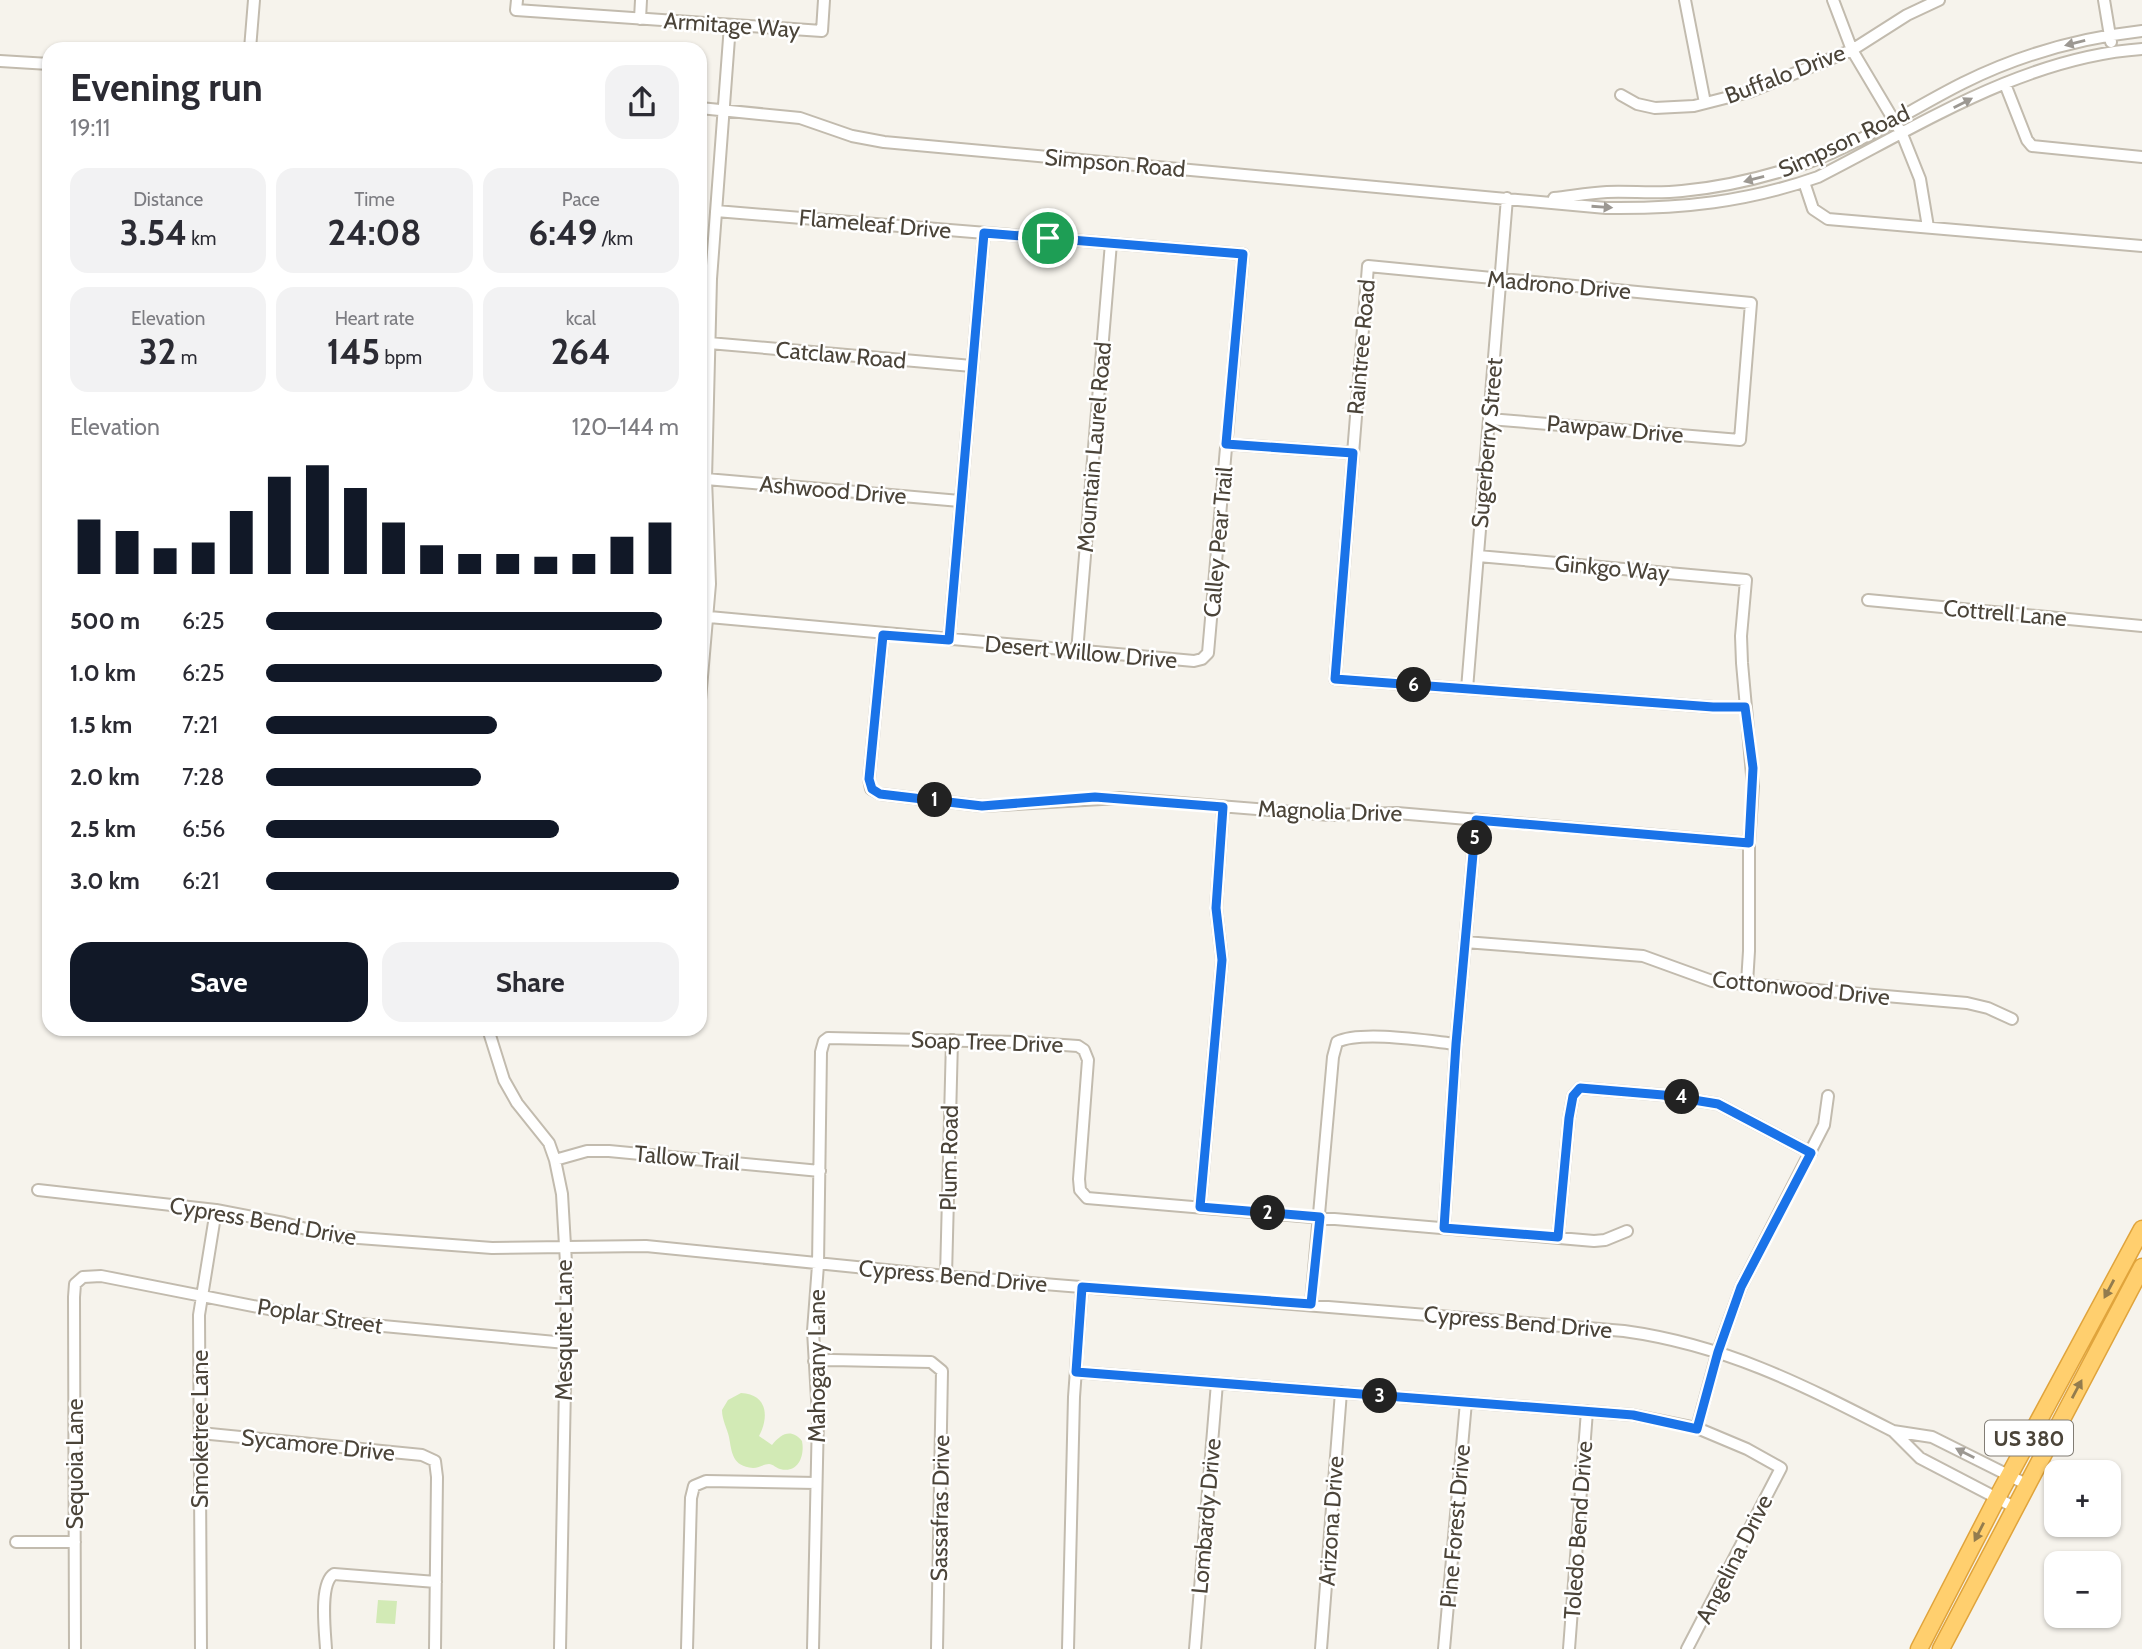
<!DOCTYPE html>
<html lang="en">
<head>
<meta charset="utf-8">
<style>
	:root { --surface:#fff; --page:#f2f2f3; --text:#2b2b33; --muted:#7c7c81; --accent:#111827 }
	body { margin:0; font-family:Cabin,sans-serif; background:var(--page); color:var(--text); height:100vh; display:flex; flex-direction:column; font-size:26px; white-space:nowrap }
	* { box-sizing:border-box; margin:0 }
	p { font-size:23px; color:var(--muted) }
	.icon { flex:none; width:38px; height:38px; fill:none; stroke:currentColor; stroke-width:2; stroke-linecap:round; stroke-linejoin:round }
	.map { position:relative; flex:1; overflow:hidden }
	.side { position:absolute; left:42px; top:42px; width:665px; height:994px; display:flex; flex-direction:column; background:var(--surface); border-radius:21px; box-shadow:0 2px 5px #0004 }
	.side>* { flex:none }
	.buttons { position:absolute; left:2044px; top:1460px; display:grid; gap:14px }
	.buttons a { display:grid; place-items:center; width:77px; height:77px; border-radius:14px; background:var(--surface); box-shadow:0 2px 5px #0004; font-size:35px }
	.pin { position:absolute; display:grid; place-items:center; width:60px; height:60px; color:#fff; margin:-30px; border:4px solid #fff; border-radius:50%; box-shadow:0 2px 7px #0007 }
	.km { position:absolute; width:35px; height:35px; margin:-18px; border-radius:50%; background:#222; color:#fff; font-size:19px; line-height:35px; text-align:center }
	.round { display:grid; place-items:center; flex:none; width:74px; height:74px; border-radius:21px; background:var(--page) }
	.headline { display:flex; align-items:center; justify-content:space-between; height:119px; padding:0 28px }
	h1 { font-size:38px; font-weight:800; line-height:52px }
	.figures { display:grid; grid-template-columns:repeat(3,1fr); gap:10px; height:119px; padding:7px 28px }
	.figures div { display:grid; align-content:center; border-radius:18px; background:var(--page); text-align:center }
	.figures b { font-size:35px; font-weight:800 }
	.figures small { font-size:19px; font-weight:400 }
	.figures p { font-size:19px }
	.chart { height:196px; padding:14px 28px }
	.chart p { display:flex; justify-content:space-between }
	.chart svg { width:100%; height:126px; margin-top:7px; stroke:var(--accent); stroke-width:6 }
	.cta { display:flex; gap:14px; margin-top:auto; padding:14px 28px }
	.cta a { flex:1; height:80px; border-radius:21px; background:var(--accent); color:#fff; font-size:28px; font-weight:800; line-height:80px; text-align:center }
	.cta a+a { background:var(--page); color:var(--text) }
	ul { padding:0 28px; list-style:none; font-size:23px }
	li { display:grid; grid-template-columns:112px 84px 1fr; align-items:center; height:52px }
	li i { height:18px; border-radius:9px; background:var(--accent) }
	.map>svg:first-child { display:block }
</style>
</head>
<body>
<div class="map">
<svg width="2142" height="1649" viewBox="0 0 2142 1649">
	<rect width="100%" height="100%" fill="#f6f3ec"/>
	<path fill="#d2eab5" d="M741 1393C768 1394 769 1418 759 1436L772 1445C781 1434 791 1428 802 1441 805 1456 798 1474 780 1469 776 1468 773 1464 769 1464 764 1464 759 1468 753 1468 732 1466 732 1453 729 1437 727 1428 722 1420 722 1410L728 1400Z
		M378 1600 397 1601 395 1624 376 1623Z"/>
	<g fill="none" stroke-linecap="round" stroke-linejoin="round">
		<g stroke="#c2bbae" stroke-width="14">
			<path id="minor" d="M517 0 516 10 822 31 824 0
				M1685 0 1705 103
				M1833 0 1852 50 1902 134 1920 179 1928 227
				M2104 0 2111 42
				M640 19 641 0
				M250 49 254 0
				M0 61 49 64
				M2005 84 2027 140 2032 146 2142 157
				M1621 95 1637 104 1655 108 1694 106 1749 92 1852 50 1907 15 1939 0
				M700 108 800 118 852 136 884 142 1606 208C1681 209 1747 202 1818 177 1920 125 2025 57 2142 49
				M1804 182 1813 209 1828 219 2142 246
				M1554 198C1572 196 1590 193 1607 192 1632 191 1657 194 1682 191 1725 187 1766 177 1807 163 1862 143 1911 109 1963 83 2019 55 2080 38 2142 31
				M709 343 972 366
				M1489 419 1740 440 1751 303 1368 266 1335 679 1713 707H1745
				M1226 444 1353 453
				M706 479 960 501
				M1478 556 1746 580 1741 636 1742 663 1753 786 1749 843V951L1747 983
				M1868 600 2142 626
				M709 617 1194 661 1202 659 1208 653 1243 254 716 211
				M883 635 869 779 871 789 880 794 982 806 1119 798 1330 815 1397 813 1749 843
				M949 640 984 233
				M1077 652 1111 243
				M1467 689 1507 198
				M700 700 710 584 706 479 711 279 730 25
				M1465 942 1643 956 1712 981 1967 1003 1988 1008 2012 1019
				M488 1029 504 1080 517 1103 549 1143 555 1160 562 1194 567 1280 560 1649
				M555 1160 587 1151H609L820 1171
				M38 1190 216 1210 284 1223 332 1236 492 1248 646 1246 946 1276 1624 1331C1726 1345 1803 1385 1893 1431
				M1200 1207 1222 960 1216 908 1223 807
				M1444 1228 1456 1044 1476 820
				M1558 1237 1569 1118 1573 1096 1580 1088 1663 1095 1718 1104 1811 1153
				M946 1276 952 1040
				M1311 1304 1333 1057 1337 1042C1361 1030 1428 1041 1456 1044
				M814 1361 831 1360 931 1362 942 1371 937 1649
				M1076 1372 1633 1415 1697 1428 1747 1449 1781 1468 1687 1649
				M1697 1428 1718 1351 1741 1287 1824 1125 1828 1096
				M200 1433 422 1455 435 1461 437 1477 435 1649
				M2014 1507 1920 1458 1893 1431 1932 1437 2026 1484
				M16 1542H75
				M75 1649 74 1297 75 1284 83 1277 101 1276 329 1321 566 1343
				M201 1649 199 1315 216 1210
				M326 1649C325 1631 319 1583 334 1574L436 1582
				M687 1649 691 1498 694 1486 706 1481 816 1483
				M813 1649 818 1416 813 1331 818 1265 821 1052 824 1041 828 1038 1020 1042 1078 1046 1084 1050 1088 1060 1079 1179 1080 1190 1087 1198 1594 1241 1605 1240 1627 1231
				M1068 1649 1074 1397 1082 1287
				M1195 1649 1217 1383
				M1321 1649 1341 1392
				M1444 1649 1466 1402
				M1569 1649 1587 1411"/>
		</g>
		<g stroke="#e0a43c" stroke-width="19">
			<path id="highway" d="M1919 1649 1997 1498 2142 1229
				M1941 1649 2142 1267"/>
		</g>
		<use href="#minor" stroke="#fff" stroke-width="10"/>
		<use href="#highway" stroke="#ffcf6e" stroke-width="16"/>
	</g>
	<defs><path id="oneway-solid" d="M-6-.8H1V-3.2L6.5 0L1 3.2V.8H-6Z" transform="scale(1.75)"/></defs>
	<g fill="#9c9892">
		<use href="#oneway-solid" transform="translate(2075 43) rotate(166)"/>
		<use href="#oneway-solid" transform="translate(1963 103) rotate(-27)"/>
		<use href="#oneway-solid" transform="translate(1754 179) rotate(165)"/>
		<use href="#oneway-solid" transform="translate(1602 207) rotate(4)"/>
		<use href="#oneway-solid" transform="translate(1965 1453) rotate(-153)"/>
	</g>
	<g fill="#937c4e">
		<use href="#oneway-solid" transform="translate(2109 1289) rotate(118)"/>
		<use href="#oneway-solid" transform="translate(2077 1389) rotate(-62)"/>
		<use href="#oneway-solid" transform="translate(1979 1532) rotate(117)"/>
	</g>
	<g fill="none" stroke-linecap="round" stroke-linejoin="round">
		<g stroke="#fff" stroke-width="14">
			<path id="route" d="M984 233 1243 254 1226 444 1353 453 1335 679 1713 707H1745L1753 768 1749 843 1476 820 1456 1044 1444 1228 1558 1237 1569 1118 1573 1096 1580 1088 1663 1095 1718 1104 1811 1153 1741 1287 1718 1352 1697 1429 1633 1415 1076 1372 1082 1287 1311 1304 1320 1217 1200 1207 1222 960 1216 908 1223 807 1095 797 982 806 880 794 872 789 869 779 883 635 949 640Z"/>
		</g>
		<use href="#route" stroke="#1a73e8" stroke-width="9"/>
	</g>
	<g text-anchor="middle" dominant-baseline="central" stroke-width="5" stroke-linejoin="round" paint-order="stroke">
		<rect fill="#fff" stroke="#817c74" stroke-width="2" x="1985" y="1420.5" width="88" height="35" rx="5"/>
		<g font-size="21" font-weight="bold" fill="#4b4439">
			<text x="2029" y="1438">US 380</text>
		</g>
		<g font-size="23" fill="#4b4439" stroke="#fff">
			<text transform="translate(732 25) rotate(4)">Armitage Way</text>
			<text transform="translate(1785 74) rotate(-21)">Buffalo Drive</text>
			<text transform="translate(1844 141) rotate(-25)">Simpson Road</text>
			<text transform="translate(1115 163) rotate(5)">Simpson Road</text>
			<text transform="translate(875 224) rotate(5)">Flameleaf Drive</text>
			<text transform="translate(1559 285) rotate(5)">Madrono Drive</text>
			<text transform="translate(1361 347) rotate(-85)">Raintree Road</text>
			<text transform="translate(841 355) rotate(5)">Catclaw Road</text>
			<text transform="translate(1615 429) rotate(5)">Pawpaw Drive</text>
			<text transform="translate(1487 443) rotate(-85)">Sugerberry Street</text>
			<text transform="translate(1094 447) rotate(-85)">Mountain Laurel Road</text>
			<text transform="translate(833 490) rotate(5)">Ashwood Drive</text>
			<text transform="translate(1218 542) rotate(-85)">Calley Pear Trail</text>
			<text transform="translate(1612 568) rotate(5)">Ginkgo Way</text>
			<text transform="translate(2005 613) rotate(5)">Cottrell Lane</text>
			<text transform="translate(1081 652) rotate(5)">Desert Willow Drive</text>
			<text transform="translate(1330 811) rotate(2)">Magnolia Drive</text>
			<text transform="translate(1801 988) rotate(6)">Cottonwood Drive</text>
			<text transform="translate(987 1042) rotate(2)">Soap Tree Drive</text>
			<text transform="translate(687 1158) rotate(5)">Tallow Trail</text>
			<text transform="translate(949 1158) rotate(-89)">Plum Road</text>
			<text transform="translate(263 1221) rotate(10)">Cypress Bend Drive</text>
			<text transform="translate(953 1276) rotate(5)">Cypress Bend Drive</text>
			<text transform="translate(320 1316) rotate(9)">Poplar Street</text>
			<text transform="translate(1518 1322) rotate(5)">Cypress Bend Drive</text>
			<text transform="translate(564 1330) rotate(-90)">Mesquite Lane</text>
			<text transform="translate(817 1366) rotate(-90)">Mahogany Lane</text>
			<text transform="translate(200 1429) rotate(-90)">Smoketree Lane</text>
			<text transform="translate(318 1445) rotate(6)">Sycamore Drive</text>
			<text transform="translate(75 1464) rotate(-90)">Sequoia Lane</text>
			<text transform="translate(940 1508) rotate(-89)">Sassafras Drive</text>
			<text transform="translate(1206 1516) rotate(-85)">Lombardy Drive</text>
			<text transform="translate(1331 1521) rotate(-86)">Arizona Drive</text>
			<text transform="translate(1455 1526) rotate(-85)">Pine Forest Drive</text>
			<text transform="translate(1578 1530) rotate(-86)">Toledo Bend Drive</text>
			<text transform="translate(1734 1559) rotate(-63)">Angelina Drive</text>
		</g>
	</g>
</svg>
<div class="buttons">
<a>+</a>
<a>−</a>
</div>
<div class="pin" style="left:1048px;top:238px;background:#1e9e55"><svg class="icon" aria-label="arrive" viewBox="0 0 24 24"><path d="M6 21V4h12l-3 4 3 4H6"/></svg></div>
<b class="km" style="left:935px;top:800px">1</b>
<b class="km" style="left:1268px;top:1213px">2</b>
<b class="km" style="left:1380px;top:1396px">3</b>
<b class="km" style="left:1682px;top:1097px">4</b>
<b class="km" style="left:1475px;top:838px">5</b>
<b class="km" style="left:1414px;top:685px">6</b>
<section class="side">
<div class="headline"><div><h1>Evening run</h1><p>19:11</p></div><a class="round"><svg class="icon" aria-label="share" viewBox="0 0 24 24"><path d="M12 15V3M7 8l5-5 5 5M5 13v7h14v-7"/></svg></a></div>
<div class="figures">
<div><p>Distance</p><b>3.54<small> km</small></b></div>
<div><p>Time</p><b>24:08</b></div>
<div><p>Pace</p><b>6:49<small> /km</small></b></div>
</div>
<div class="figures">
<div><p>Elevation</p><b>32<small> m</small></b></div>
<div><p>Heart rate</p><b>145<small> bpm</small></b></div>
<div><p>kcal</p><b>264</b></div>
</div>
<div class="chart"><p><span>Elevation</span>120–144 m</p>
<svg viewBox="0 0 160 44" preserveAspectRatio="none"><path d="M5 44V25M15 44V29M25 44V35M35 44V33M45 44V22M55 44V10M65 44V6M75 44V14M85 44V26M95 44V34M105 44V37M115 44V37M125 44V38M135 44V37M145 44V31M155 44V26"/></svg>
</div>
<ul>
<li><b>500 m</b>6:25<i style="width:96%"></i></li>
<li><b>1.0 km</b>6:25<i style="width:96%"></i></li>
<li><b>1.5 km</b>7:21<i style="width:56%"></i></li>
<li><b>2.0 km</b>7:28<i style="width:52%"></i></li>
<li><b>2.5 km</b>6:56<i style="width:71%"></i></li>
<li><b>3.0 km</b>6:21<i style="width:100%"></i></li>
</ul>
<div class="cta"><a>Save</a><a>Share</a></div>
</section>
</div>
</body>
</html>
